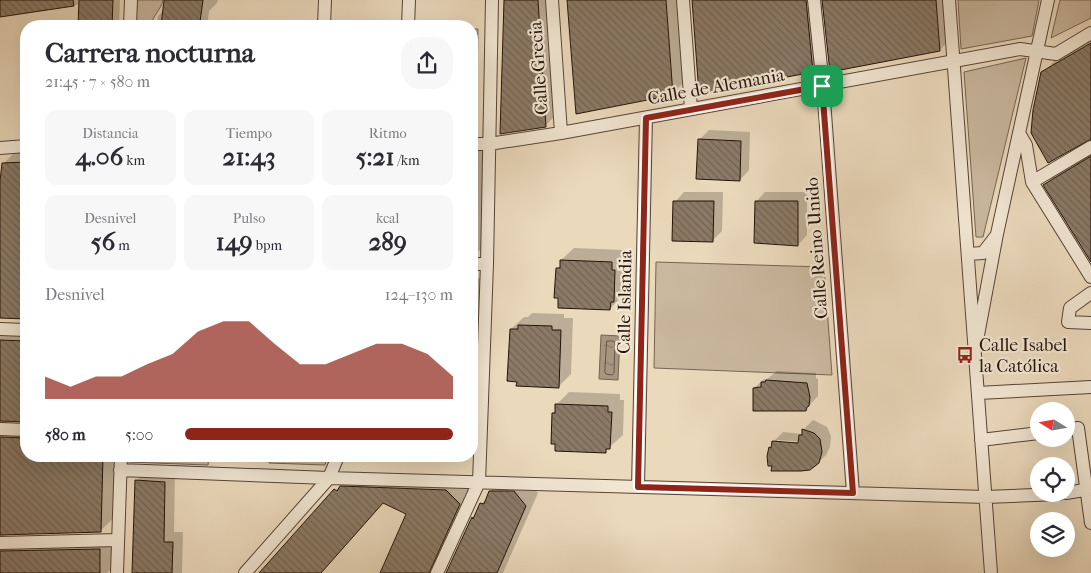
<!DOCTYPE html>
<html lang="es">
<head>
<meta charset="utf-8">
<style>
	:root { --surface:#fff; --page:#f7f7f7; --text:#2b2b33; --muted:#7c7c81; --accent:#8f2418 }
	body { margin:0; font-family:"IM FELL French Canon",serif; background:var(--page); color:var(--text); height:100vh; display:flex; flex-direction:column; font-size:19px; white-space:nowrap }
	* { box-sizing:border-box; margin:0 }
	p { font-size:16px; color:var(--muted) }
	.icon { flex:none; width:28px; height:28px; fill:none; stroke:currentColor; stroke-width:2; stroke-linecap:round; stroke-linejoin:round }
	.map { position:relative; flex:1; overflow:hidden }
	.drawer { position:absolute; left:20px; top:20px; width:458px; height:442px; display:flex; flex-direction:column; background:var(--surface); border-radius:20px; box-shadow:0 5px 20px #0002 }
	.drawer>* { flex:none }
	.needle { width:32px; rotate:281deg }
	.tools { position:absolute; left:1030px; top:402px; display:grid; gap:10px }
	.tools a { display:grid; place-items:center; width:45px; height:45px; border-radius:50%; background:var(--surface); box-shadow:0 5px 20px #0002; font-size:25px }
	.pin { position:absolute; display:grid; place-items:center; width:42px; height:42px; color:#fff; margin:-21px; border-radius:10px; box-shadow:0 2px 8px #0006 }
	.round { display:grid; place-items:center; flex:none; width:52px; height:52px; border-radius:20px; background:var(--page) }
	.overview { display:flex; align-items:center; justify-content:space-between; height:85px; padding:0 25px }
	h1 { font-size:28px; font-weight:700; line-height:38px }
	.stats { display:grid; grid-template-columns:repeat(3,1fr); gap:8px; height:85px; padding:5px 25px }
	.stats div { display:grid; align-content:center; border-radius:12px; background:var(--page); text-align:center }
	.stats b { font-size:25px; font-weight:700 }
	.stats small { font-size:14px; font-weight:400 }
	.stats p { font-size:14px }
	.chart { height:140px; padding:10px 25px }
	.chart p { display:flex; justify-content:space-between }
	.chart svg { width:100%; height:90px; margin-top:5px; fill:var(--accent); opacity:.7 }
	ul { padding:0 25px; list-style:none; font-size:16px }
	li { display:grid; grid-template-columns:80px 60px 1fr; align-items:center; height:38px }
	li i { height:12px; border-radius:6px; background:var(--accent) }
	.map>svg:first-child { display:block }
</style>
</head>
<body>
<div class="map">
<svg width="1091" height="573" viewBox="0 0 1091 573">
	<defs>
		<pattern id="water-ripples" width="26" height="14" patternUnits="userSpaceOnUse" patternTransform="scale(1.25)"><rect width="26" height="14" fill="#a7967f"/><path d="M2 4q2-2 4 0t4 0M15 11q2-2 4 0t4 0" fill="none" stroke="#887966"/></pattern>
		<pattern id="building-back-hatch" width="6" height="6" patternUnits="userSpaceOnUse" patternTransform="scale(1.25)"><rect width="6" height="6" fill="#8b7a66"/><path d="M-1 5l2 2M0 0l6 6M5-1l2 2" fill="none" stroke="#716352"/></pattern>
	</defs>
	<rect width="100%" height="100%" fill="#ebd9bc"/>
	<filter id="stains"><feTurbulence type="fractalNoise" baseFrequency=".004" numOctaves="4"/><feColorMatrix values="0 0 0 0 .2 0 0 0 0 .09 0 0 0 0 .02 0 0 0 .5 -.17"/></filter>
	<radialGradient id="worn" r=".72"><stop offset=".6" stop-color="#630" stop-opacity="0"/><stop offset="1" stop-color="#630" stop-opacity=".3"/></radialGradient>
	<path fill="#c9b79e" stroke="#766554" d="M137 0H163C161 10 152 16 151 26H136Z
		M958 0H1039L1032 36 961 49Z
		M1060 0H1091V18L1051 38Z
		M471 29H478L476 132H471Z
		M1026 58 983 237H976L964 72Z
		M656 262 824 267 832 375 654 368Z
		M134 456H209L208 465 128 462Z
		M268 456H328L325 465 269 463Z"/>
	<path fill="url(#water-ripples)" stroke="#736250" d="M601 335 620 336 618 380 599 379Z"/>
	<path fill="#0003" fill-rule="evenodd" d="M0 0H120L119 26H79L80 4 0 16Z
		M166 0H218L217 3 209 11 207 26H156L158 16 165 9Z
		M506 0H557L563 108 545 126Z
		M569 0H679L685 81 672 94Z
		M693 0H821L827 57 813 71Z
		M823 0H951L953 36 940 50Z
		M1091 38V139L1043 73 1057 58Z
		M709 130 750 132 749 170 740 180 699 140Z
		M471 141H493L489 241 476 254H471Z
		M26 150V318L0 317V190L4 163 16 151Z
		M1091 152V261L1045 185 1059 171Z
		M684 192H723L722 231 712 241 675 202Z
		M765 192H807V235L798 245 756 202Z
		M574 248 624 250V257L627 258 626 288 623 291 622 296 610 309 557 269 561 265V260Z
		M471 273H475V278H480L479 296 484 297 482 348 473 357 471 365Z
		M532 313 564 314V318H573L571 374 558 387 511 329 524 317H528Z
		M0 328 26 329V421L5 420 9 424 26 425V456H114L113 519 100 531 2 534 13 539 112 537V568L107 573H0Z
		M777 371 816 373V378L818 379V396L806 409 754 388 764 379H767Z
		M569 392 620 394V400H624L623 435 605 451 553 413 556 410V405Z
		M471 397 475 398 474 447 471 449Z
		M813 420 827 427 831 436 830 447 826 455 816 465 770 448 773 445V442L783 432 802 434 803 430ZM777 440 805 442 804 445 777 443Z
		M147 470 175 471 174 532H183L182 573H133L136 481Z
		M348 477H459L472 491 437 573H381L408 514 384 502 321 573H261Z
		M502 479H526L538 493 503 573H453L473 518 477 514 481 504 488 497 490 491Z"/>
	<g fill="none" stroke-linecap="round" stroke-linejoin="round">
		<path stroke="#665444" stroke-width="1" d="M607 341H613L615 343 614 373 612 375 606 374 605 372Z"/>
	</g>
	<path fill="url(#building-back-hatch)" stroke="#241309" d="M0 0H73L74 6 0 17Z
		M79 0H113L112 26H78Z
		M164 0H203L200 22 193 21 192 26H161Z
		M504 0H538L546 127 500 134Z
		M567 0H666L673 95 576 114Z
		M692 0H806L813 72 699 94Z
		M822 0H936L940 51 830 72Z
		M1091 43V139L1048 163 1031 133 1033 110 1041 72Z
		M698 139 741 141 740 181 696 179Z
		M1091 156V262L1043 185Z
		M26 162V319L0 318V181L2 163Z
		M673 201H714L713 242 672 241Z
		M755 201H798V246L754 243Z
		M560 260 612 262V270H615L614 302H611L610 310 558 308V298H554L556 268H560Z
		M518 325 552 326V330H561L559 388 516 386 517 382 507 381 510 329H518Z
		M0 340 26 341V422L0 421Z
		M766 380 807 383 810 397 809 406 807 407 806 411H753V388L761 387V382H765Z
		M555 404 608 406V412H612L610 449H606V453L555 451V444H551L552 413H555Z
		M802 429 814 433 820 439 822 452 819 463 810 470 801 471H771L772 466H768L767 456 769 447 771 448 772 441 798 443 799 435H802Z
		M0 437 26 438V456H103L101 532 0 535Z
		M135 480 165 482 164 542H173L172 573H132Z
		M340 486 446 490 460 504 429 573H380L406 514 383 503 321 573H259L334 489 337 491Z
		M489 491H514L526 506 497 573H446L472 517 473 519 480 503 484 504Z
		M100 549V573H0V551Z"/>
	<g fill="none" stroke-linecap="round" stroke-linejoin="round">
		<g stroke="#564436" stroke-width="14">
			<path id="minor" d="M552 0 561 133
				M683 0 691 109
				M814 0 823 86 853 493
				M949 0 991 573
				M130 26 131 0
				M324 26 325 0
				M408 26 409 0
				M1019 133 1026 145 1032 182 1091 277
				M471 144H489L561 133 1020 49 1056 54 1091 33
				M0 148 26 146
				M1032 182 1091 147
				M968 254 983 253 996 236
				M471 264H487
				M1091 293 1070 308 1068 322 1091 323
				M0 329 26 330
				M978 335 997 234 1048 0
				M978 393 1091 387
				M0 429 26 430
				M1066 430 1078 428 1091 523
				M981 440 1039 433
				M120 470 329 478 986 497 1059 494
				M638 487 646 118
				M1066 493 1091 489
				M0 543 117 540
				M117 573 121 456
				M245 573 329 478 338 456
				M437 573 479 482 487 264 492 0"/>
		</g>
		<use href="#minor" stroke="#f2e6d3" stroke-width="12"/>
	</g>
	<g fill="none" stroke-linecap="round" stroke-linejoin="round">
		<g stroke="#fff" stroke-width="10">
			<path id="route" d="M822 86 853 493 638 487 646 118Z"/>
		</g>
		<use href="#route" stroke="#8f2418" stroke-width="6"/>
	</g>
	<defs>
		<g id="bus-bare" transform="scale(1.35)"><path d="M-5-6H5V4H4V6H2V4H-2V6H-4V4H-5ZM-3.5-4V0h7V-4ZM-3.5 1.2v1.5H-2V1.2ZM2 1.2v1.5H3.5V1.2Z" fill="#8f2418" stroke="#f2e6d3" stroke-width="2.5" paint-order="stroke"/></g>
	</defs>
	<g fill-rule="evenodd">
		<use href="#bus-bare" x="965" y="355"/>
	</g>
	<g text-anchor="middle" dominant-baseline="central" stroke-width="4.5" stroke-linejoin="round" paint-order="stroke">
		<g font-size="18" fill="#241309" stroke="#f2e6d3">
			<text transform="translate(539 68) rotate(-94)">Calle Grecia</text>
			<text transform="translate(716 87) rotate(-10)">Calle de Alemania</text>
			<text transform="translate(817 248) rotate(-94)">Calle Reino Unido</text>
			<text transform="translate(625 302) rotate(-89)">Calle Islandia</text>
		</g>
		<g font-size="18" fill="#241309" stroke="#f2e6d3" text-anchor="start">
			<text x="979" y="345">Calle Isabel<tspan x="979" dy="21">la Católica</tspan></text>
		</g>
	</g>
	<rect width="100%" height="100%" filter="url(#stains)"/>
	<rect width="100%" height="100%" fill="url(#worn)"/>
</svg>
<div class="tools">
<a><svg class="needle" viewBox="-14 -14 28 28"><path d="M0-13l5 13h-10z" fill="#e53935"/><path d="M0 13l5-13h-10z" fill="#7c7c81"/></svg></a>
<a><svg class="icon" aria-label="locate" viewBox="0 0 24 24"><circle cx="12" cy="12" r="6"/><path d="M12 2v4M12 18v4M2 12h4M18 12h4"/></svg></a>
<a><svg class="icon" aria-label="layers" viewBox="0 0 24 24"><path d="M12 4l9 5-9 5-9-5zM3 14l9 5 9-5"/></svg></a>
</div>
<div class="pin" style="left:822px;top:86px;background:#1e9e55"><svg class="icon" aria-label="arrive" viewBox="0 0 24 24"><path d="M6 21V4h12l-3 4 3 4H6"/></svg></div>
<section class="drawer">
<div class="overview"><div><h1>Carrera nocturna</h1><p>21:45 · 7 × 580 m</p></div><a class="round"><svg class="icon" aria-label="share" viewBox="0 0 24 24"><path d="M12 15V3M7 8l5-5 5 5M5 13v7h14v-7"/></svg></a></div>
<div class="stats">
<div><p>Distancia</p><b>4.06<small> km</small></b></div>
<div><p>Tiempo</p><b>21:43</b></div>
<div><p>Ritmo</p><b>5:21<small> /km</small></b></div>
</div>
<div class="stats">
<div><p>Desnivel</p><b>56<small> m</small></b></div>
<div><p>Pulso</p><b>149<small> bpm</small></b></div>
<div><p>kcal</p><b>289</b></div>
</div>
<div class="chart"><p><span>Desnivel</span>124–130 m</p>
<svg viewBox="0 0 160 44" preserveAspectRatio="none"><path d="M0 44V33L10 38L20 33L30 33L40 27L50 22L60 11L70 6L80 6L90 17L100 27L110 27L120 22L130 17L140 17L150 22L160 33V44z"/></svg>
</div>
<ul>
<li><b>580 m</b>5:00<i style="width:100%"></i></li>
</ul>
</section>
</div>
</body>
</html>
